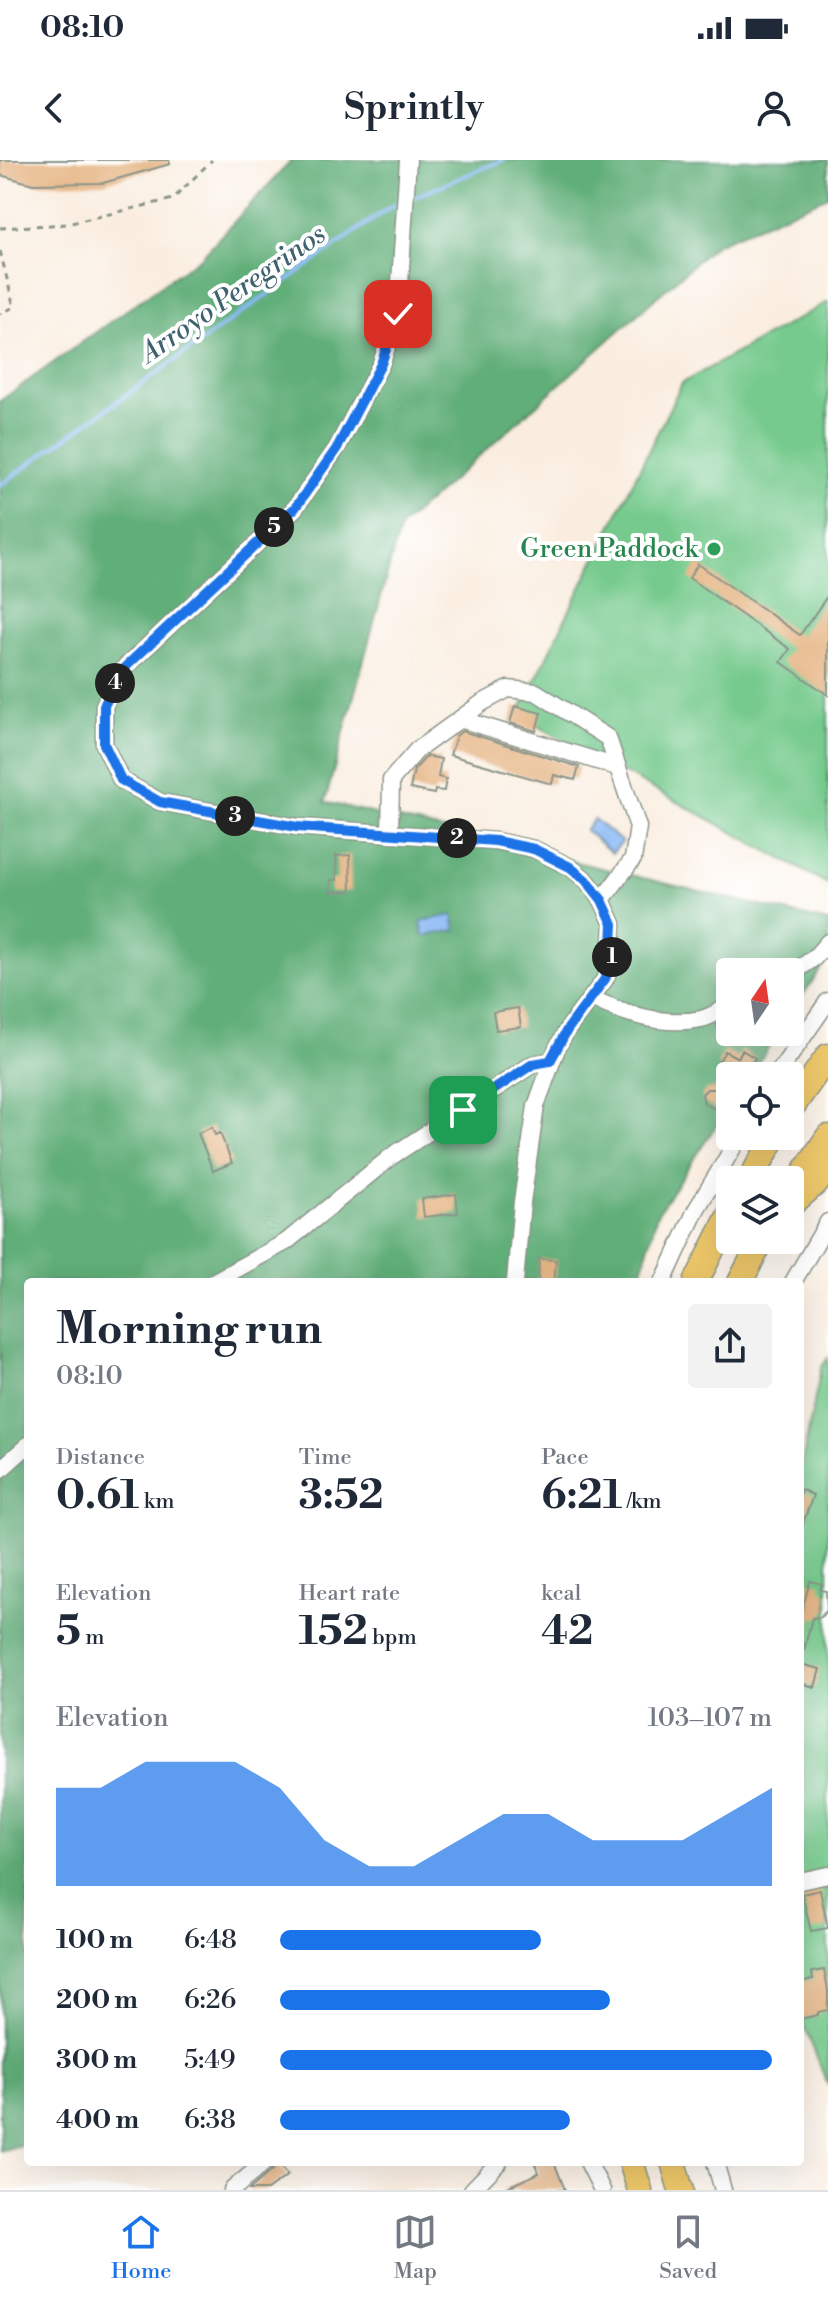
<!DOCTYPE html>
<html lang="en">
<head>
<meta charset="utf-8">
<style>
	:root { --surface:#fff; --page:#f2f2f3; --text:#1f2937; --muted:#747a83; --line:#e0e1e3; --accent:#1a73e8 }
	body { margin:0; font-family:"Libre Bodoni",serif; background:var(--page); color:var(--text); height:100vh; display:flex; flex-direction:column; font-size:30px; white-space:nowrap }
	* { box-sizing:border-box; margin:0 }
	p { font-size:26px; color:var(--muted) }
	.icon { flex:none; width:44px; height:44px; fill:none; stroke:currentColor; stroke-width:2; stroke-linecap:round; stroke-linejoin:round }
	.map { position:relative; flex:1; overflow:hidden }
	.side { position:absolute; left:24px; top:1118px; width:780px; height:888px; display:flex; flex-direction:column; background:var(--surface); border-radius:8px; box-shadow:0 8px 32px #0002 }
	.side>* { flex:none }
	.needle { width:52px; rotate:13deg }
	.controls { position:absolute; left:716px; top:798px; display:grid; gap:16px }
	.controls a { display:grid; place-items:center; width:88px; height:88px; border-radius:8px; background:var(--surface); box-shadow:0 8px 32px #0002; font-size:40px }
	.pin { position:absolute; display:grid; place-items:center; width:68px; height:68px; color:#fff; margin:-34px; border-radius:16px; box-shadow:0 4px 12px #0006 }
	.km { position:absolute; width:40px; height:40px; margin:-20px; border-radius:50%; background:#222; color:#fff; font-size:22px; line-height:40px; text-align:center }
	.round { display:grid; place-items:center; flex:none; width:84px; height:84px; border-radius:8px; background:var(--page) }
	.headline { display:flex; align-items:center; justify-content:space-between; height:136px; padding:0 32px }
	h1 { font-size:44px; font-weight:800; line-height:60px }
	.stats { display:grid; grid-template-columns:repeat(3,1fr); gap:12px; height:136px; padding:8px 32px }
	.stats div { display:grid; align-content:center }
	.stats b { font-size:40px; font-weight:800 }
	.stats small { font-size:22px; font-weight:400 }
	.stats p { font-size:22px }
	.chart { height:224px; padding:16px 32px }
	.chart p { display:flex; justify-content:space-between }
	.chart svg { width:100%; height:144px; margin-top:8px; fill:var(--accent); opacity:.7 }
	ul { padding:0 32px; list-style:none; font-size:26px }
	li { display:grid; grid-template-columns:128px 96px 1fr; align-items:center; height:60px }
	li i { height:20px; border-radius:10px; background:var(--accent) }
	.status { display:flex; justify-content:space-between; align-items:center; height:56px; padding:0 40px; background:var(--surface); direction:ltr }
	.status svg { height:22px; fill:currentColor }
	header { display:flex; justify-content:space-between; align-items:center; height:104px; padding:0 32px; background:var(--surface); font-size:36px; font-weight:800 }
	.menu { display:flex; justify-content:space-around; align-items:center; height:112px; border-top:2px solid var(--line); background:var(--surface); font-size:22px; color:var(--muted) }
	.menu a { display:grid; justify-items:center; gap:4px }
	.menu .active { color:var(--accent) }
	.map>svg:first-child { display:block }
</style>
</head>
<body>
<div class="status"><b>08:10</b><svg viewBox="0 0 49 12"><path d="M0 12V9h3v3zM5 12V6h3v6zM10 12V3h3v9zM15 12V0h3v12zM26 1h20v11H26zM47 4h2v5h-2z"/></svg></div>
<header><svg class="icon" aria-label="back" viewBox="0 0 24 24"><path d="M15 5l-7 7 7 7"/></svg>Sprintly<svg class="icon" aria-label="person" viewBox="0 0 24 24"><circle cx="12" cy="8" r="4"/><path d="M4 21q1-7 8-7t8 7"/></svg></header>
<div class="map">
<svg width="828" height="2030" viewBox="0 0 828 2030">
	<rect width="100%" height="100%" fill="#fff"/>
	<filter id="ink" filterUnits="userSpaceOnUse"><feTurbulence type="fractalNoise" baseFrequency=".0125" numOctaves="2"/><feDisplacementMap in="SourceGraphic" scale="16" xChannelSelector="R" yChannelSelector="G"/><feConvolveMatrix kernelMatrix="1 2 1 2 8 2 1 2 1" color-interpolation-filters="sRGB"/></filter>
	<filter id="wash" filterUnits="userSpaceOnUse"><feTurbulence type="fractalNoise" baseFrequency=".006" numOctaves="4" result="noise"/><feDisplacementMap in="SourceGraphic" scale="32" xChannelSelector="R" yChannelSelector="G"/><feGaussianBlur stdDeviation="1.8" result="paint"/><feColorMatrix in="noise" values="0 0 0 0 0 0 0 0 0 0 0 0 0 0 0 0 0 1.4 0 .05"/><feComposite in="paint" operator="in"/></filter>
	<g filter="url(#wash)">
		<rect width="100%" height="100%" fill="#faeddf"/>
		<path fill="#76ca8d" stroke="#4a8460" stroke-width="2" d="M828 142V724L518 555 682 223Z
			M828 1198V1926L800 1855V1312L821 1208Z"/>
		<path fill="#60ae78" stroke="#407656" stroke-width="2" d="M292 0H828V36L716 84 400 367 325 642 828 762V798L790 855V812H730V872H779L749 916H730V945L657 1054 639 1122H28V1983L0 1991V241L202 96Z"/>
		<path fill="#8ab9f5" stroke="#547b94" stroke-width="2" d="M594 659 622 682 612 693 585 670Z
			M453 755 456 770 424 776 421 761Z"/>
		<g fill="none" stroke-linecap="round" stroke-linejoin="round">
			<path stroke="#8ab9f5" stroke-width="4" d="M409 39 503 0
				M0 325 390 47 401 43"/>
		</g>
		<g id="blocks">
			<path fill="#e5b280" d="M0 0H169L170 4 103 23 33 24 0 15Z
				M698 404 800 475 828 435V535L781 502 790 489 689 418Z
				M515 546 541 553 536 571 510 563Z
				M462 571 579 607 575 620 554 615 552 624 450 595 456 576Z
				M427 596 441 599 438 617 446 619 444 631 435 630 434 634 410 629 414 610Z
				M350 695 351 731 331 732V720H337L336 696Z
				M518 848 521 867 496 870 493 852Z
				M730 858V872L721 875 717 865Z
				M742 890 755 898 744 916H730V940L722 953 704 943 702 934 707 929H716L727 911 717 904 725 891 738 898Z
				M212 967 215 975 220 973 232 1003 213 1011 198 973Z
				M456 1034 458 1053 424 1057 422 1039Z
				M539 1099 556 1100 554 1122H538Z
				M800 1329 813 1335 802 1366 800 1365Z
				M810 1421 822 1424 820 1430 826 1431 827 1449 821 1457 812 1458 804 1490 800 1489V1450H802Z
				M800 1504 820 1509 815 1527 800 1523Z
				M820 1730 828 1768 811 1771 802 1734Z
				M824 1810 828 1830V1850L818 1852V1855L800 1859V1822L813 1819 812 1812Z
				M534 2002H554L565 2030H501L539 2013Z
				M276 2003 288 2015 267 2030H249L272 2010Z"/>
		</g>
	</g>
	<g filter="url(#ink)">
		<use href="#blocks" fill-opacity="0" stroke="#8c958a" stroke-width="2"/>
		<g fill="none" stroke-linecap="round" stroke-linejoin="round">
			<g stroke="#8c958a" stroke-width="19">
				<path id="minor" d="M408 0 398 154 381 204 337 288 295 348 120 512 104 546V584L121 620 160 642 297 667 496 681 534 689 570 707 587 721 602 740 613 764 611 805 605 819 567 870 557 888 536 946 522 1042 515 1122
					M460 559 617 607
					M390 674 391 620 417 590 482 543 508 529 536 532 608 578 638 667 633 699 602 740
					M790 815 814 798 828 782
					M591 838C624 854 663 867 701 859 711 857 721 850 730 846
					M776 916 828 841
					M213 1122 286 1082 392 996 533 904 550 901
					M663 1122 696 1050 740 976
					M793 1122 828 1062
					M0 1310 28 1285
					M800 1721 828 1715
					M588 2002 602 2030
					M715 2002 723 2030
					M232 2030 265 2002
					M472 2030 499 2002"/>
			</g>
			<g stroke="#8c958a" stroke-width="27">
				<path id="highway" d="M790 950 828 896
					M750 1020 775 976
					M790 1034 828 977
					M795 1041 819 1020 828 1008
					M696 1122 730 1054
					M740 1122 762 1080
					M631 2002 640 2030
					M673 2002 681 2030"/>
			</g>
			<path stroke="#8c958a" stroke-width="3" stroke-dasharray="6 6" stroke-linecap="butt" d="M0 68 67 64 173 39 212 0
				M0 91 14 147 0 154"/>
			<use href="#minor" stroke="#fff" stroke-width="16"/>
			<use href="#highway" stroke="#ecc669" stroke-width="24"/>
		</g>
	</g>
	<g fill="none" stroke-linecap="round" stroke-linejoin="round" filter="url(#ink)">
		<g stroke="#fff" stroke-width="16">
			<path id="route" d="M398 154 381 204 337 288 295 348 120 512 104 546V584L121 620 160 642 297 667 496 681 534 689 570 707 587 721 602 740 613 764 611 805 605 819 567 870 550 901 533 904 463 950"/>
		</g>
		<use href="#route" stroke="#1a73e8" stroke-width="10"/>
	</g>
	<circle fill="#2e9e5b" stroke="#fff" stroke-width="3" cx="714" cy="389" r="8"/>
	<g text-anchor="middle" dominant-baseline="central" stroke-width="8" stroke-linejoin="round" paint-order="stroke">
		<g font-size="26" fill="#27864d" stroke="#fff" text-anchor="end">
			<text x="698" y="389">Green Paddock</text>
		</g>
		<g font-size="28" font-style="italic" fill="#3f626e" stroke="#fff">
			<text transform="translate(233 134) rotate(-35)">Arroyo Peregrinos</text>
		</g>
	</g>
</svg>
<div class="controls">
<a><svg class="needle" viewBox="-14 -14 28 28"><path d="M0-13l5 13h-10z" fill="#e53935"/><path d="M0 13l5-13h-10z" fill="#747a83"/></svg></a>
<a><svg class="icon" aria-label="locate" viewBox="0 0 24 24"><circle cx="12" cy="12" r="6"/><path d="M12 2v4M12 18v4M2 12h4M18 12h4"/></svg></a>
<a><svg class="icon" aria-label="layers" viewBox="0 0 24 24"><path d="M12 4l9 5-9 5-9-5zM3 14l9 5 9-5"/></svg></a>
</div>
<div class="pin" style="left:463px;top:950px;background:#1e9e55"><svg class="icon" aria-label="arrive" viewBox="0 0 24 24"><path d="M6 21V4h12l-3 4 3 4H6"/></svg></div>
<div class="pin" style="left:398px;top:154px;background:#d93025"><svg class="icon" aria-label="check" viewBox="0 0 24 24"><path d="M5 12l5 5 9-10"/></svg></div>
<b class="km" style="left:612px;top:797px">1</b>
<b class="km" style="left:457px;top:678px">2</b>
<b class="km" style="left:235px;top:656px">3</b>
<b class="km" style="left:115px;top:523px">4</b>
<b class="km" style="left:274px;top:367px">5</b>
<section class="side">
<div class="headline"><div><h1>Morning run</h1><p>08:10</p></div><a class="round"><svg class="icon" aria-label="share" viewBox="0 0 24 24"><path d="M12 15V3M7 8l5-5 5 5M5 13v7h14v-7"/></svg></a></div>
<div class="stats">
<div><p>Distance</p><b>0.61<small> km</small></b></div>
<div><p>Time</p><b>3:52</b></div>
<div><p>Pace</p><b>6:21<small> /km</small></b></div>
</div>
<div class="stats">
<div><p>Elevation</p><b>5<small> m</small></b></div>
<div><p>Heart rate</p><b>152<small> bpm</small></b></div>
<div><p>kcal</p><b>42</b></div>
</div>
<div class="chart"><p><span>Elevation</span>103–107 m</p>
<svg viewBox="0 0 160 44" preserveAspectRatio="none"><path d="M0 44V14L10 14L20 6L30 6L40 6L50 14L60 30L70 38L80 38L90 30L100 22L110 22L120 30L130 30L140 30L150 22L160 14V44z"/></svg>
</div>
<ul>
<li><b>100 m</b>6:48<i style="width:53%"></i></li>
<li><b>200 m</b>6:26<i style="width:67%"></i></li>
<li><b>300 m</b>5:49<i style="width:100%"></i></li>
<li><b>400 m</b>6:38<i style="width:59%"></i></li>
</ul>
</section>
</div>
<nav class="menu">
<a class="active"><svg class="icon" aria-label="home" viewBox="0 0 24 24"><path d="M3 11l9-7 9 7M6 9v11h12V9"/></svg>Home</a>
<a><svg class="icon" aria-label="map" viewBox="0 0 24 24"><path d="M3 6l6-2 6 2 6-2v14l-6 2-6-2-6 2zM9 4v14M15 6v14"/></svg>Map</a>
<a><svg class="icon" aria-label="saved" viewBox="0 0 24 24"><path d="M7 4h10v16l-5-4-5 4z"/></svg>Saved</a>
</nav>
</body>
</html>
